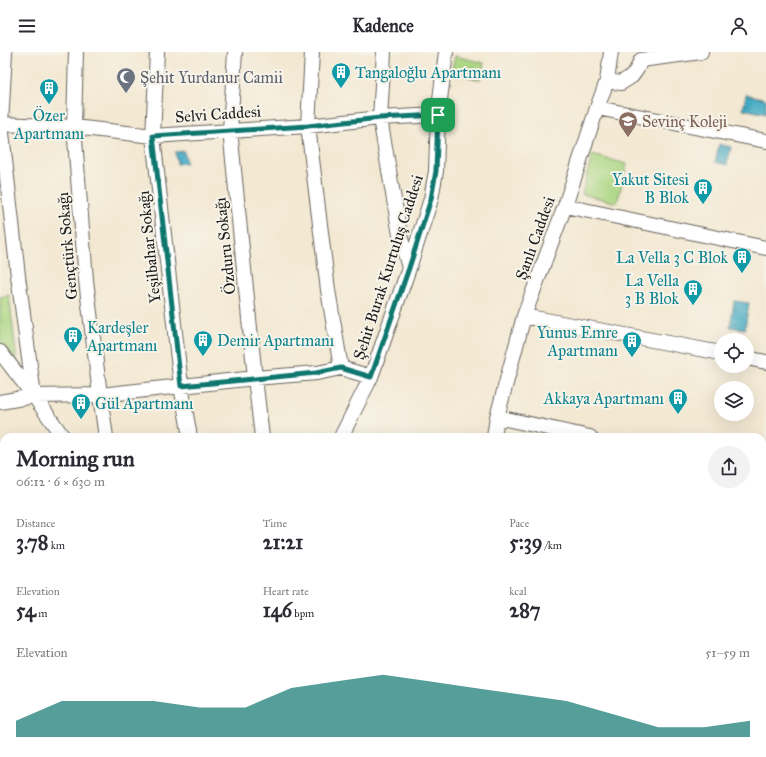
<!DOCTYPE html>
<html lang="en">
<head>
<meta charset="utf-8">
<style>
	:root { --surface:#fff; --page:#f2f2f3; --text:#2b2b33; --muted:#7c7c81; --accent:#0f766e }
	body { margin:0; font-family:"IM FELL Great Primer",serif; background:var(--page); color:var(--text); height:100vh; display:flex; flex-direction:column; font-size:15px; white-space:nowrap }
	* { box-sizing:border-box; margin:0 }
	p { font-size:13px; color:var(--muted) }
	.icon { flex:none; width:22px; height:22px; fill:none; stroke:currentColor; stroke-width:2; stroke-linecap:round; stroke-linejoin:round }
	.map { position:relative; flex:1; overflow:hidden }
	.sheet { position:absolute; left:0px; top:381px; width:766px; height:324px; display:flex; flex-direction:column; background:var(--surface); border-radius:12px 12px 0 0; box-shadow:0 4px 16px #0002 }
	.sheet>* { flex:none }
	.fabs { position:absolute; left:714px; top:281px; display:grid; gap:8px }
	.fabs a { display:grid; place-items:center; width:40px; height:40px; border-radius:50%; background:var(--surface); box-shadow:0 4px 16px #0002; font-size:20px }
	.pin { position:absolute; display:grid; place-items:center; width:34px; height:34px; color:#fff; margin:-17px; border-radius:8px; box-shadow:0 2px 6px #0006 }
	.round { display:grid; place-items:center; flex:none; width:42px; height:42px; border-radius:21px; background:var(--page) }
	.head { display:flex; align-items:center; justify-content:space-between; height:68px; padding:0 16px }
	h1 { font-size:22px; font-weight:700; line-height:30px }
	.stats { display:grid; grid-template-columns:repeat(3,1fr); gap:6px; height:68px; padding:4px 16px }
	.stats div { display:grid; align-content:center }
	.stats b { font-size:20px; font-weight:700 }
	.stats small { font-size:11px; font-weight:400 }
	.stats p { font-size:11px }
	.chart { height:112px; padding:8px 16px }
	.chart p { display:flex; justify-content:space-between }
	.chart svg { width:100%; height:72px; margin-top:4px; fill:var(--accent); opacity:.7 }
	header { display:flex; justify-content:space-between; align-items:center; height:52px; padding:0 16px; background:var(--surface); font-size:18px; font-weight:700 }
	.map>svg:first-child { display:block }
</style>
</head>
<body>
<header><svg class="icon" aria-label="menu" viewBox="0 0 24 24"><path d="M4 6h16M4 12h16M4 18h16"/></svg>Kadence<svg class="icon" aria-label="person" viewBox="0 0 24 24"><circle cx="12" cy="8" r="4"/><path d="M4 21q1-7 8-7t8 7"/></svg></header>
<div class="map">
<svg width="766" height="705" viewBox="0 0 766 705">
	<defs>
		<pattern id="grass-tufts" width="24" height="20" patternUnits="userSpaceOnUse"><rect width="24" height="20" fill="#aad682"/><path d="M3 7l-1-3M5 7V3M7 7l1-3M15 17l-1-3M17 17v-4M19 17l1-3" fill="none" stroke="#92b770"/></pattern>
		<pattern id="water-ripples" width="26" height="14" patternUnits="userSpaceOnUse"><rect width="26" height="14" fill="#42a9c2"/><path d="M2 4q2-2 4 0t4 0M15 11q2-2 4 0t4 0" fill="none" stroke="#36899d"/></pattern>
	</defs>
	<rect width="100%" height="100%" fill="#f7f3e8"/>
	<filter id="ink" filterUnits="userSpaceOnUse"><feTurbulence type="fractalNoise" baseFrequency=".025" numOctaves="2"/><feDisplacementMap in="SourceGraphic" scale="8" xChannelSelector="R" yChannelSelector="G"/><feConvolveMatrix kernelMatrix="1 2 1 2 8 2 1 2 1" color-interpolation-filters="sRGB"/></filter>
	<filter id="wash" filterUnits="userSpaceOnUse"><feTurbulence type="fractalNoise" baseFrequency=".012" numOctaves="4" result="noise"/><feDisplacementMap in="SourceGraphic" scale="16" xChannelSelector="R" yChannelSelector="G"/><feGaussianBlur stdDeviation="0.9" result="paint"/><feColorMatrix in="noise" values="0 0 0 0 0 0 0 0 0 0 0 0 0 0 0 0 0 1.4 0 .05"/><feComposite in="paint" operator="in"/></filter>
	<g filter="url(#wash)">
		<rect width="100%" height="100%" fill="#f3e8d2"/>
		<path fill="url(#grass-tufts)" stroke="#63794f" d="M455 4 484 11 480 28 451 20Z
			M654 701H707V705H654Z"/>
		<path fill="#aad682" stroke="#63794f" d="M592 103 627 112 617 151 582 142Z
			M9 243 17 309 0 289V245Z"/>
		<path fill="url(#water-ripples)" stroke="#2f626f" d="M746 42 766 47V62L743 57Z
			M719 92 731 95 727 113 715 110Z
			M184 99 186 111 177 112 175 100Z
			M734 249 749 251 745 277 730 275Z"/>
	</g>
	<g filter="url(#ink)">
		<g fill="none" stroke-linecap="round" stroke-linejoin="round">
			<g stroke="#67635c" stroke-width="16">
				<path id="minor" d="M5 0 1 72 18 224 34 344
					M76 0 74 75 86 228 100 343 106 385
					M157 0 153 84 181 334 190 385
					M235 0 230 78 255 326 262 385
					M312 0 308 74 328 238 341 316
					M384 0 380 66 400 183 409 216
					M641 8 701 0
					M607 29 621 31 632 24 637 17 641 8
					M597 56 766 89
					M0 72 74 75 153 84 308 74 380 66 438 63
					M565 154 766 196
					M524 264 721 301
					M0 300 34 344 63 385
					M747 306 766 310
					M0 350 34 344 100 343 255 326 317 321 341 316 371 325
					M497 365 590 385
					M341 385 371 325 409 216 431 147 436 119 438 63 446 0
					M494 385 497 365 524 264 565 154 597 56 607 29 611 0
					M762 421 766 422
					M0 432H4
					M0 518H4
					M762 540 766 541
					M0 581 4 609
					M0 646 4 637
					M762 649 766 650
					M191 701 202 705
					M391 701 407 705
					M246 705 247 701
					M351 705V701
					M445 705V701
					M648 705 649 701"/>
			</g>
			<use href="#minor" stroke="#fff" stroke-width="14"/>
		</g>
	</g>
	<g fill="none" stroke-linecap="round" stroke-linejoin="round" filter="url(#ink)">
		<g stroke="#fff" stroke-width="8">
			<path id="route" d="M438 63 436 119 431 147 409 216 371 325 341 316 316 321 181 334 153 84 308 74 380 66Z"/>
		</g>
		<use href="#route" stroke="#0f766e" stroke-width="5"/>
	</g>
	<defs>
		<g id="building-pin" transform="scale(1)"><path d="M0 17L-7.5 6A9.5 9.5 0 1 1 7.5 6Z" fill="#0f9aa8" stroke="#f7f3e8"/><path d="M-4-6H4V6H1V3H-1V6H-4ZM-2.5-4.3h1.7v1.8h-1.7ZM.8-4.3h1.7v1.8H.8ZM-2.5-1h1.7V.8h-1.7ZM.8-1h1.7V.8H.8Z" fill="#fff"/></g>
		<g id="mosque-pin" transform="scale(1)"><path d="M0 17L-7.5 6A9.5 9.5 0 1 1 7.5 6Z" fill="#6b7280" stroke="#f7f3e8"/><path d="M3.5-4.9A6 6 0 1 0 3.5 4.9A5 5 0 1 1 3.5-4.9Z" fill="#fff"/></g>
		<g id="school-pin" transform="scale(1)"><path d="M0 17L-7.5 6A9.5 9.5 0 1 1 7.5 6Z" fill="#8d6e63" stroke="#f7f3e8"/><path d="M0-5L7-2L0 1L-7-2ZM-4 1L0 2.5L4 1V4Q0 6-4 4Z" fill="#fff"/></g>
	</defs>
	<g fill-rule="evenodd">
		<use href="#building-pin" x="341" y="20"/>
		<use href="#mosque-pin" x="126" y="25"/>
		<use href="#building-pin" x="49" y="36"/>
		<use href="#school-pin" x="628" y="69"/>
		<use href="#building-pin" x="703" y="136"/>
		<use href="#building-pin" x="742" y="205"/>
		<use href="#building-pin" x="693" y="237"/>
		<use href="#building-pin" x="73" y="284"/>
		<use href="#building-pin" x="203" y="288"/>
		<use href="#building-pin" x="632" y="289"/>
		<use href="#building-pin" x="678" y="346"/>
		<use href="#building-pin" x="81" y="351"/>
	</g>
	<g text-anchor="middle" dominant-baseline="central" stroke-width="4" stroke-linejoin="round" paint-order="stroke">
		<g font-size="16" fill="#0d838f" stroke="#f7f3e8" text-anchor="end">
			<text x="355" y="20" text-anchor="start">Tangaloğlu Apartmanı</text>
			<text x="49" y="63" text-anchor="middle">Özer<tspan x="49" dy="18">Apartmanı</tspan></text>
			<text x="689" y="127">Yakut Sitesi<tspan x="689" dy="18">B Blok</tspan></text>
			<text x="728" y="205">La Vella 3 C Blok</text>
			<text x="679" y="228">La Vella<tspan x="679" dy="18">3 B Blok</tspan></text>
			<text x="87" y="275" text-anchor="start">Kardeşler<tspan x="87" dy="18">Apartmanı</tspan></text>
			<text x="618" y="280">Yunus Emre<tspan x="618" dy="18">Apartmanı</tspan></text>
			<text x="217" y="288" text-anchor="start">Demir Apartmanı</text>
			<text x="664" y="346">Akkaya Apartmanı</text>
			<text x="95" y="351" text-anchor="start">Gül Apartmanı</text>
		</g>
		<g font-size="16" fill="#5b616d" stroke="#f7f3e8" text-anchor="start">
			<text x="140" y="25">Şehit Yurdanur Camii</text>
		</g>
		<g font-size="16" fill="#1c1c1c" stroke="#f7f3e8">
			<text transform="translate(218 62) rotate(-4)">Selvi Caddesi</text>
			<text transform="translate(535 186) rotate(-70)">Şanlı Caddesi</text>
			<text transform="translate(67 194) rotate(-95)">Gençtürk Sokağı</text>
			<text transform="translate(225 194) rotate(-96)">Özduru Sokağı</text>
			<text transform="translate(149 195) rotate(-96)">Yeşilbahar Sokağı</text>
			<text transform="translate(388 215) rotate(-72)">Şehit Burak Kurtuluş Caddesi</text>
		</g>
		<g font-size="16" fill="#785e54" stroke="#f7f3e8" text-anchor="start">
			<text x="642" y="69">Sevinç Koleji</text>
		</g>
	</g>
</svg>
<div class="fabs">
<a><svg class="icon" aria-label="locate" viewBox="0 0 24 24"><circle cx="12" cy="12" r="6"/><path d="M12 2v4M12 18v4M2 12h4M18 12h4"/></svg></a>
<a><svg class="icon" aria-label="layers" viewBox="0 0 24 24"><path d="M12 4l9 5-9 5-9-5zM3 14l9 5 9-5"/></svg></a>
</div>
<div class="pin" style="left:438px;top:63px;background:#1e9e55"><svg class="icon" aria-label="arrive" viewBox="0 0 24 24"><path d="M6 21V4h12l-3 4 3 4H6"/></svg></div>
<section class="sheet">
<div class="head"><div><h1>Morning run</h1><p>06:12 · 6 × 630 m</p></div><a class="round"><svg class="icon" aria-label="share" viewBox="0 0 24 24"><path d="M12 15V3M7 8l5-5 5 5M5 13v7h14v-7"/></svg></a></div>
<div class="stats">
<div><p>Distance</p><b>3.78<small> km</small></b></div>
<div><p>Time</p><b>21:21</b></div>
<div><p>Pace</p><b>5:39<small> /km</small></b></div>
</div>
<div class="stats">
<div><p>Elevation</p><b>54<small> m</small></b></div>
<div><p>Heart rate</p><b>146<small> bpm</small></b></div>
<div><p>kcal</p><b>287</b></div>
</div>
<div class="chart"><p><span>Elevation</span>51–59 m</p>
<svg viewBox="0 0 160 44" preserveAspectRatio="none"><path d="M0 44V34L10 22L20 22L30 22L40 26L50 26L60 14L70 10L80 6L90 10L100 14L110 18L120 22L130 30L140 38L150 38L160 34V44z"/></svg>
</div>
</section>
</div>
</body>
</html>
